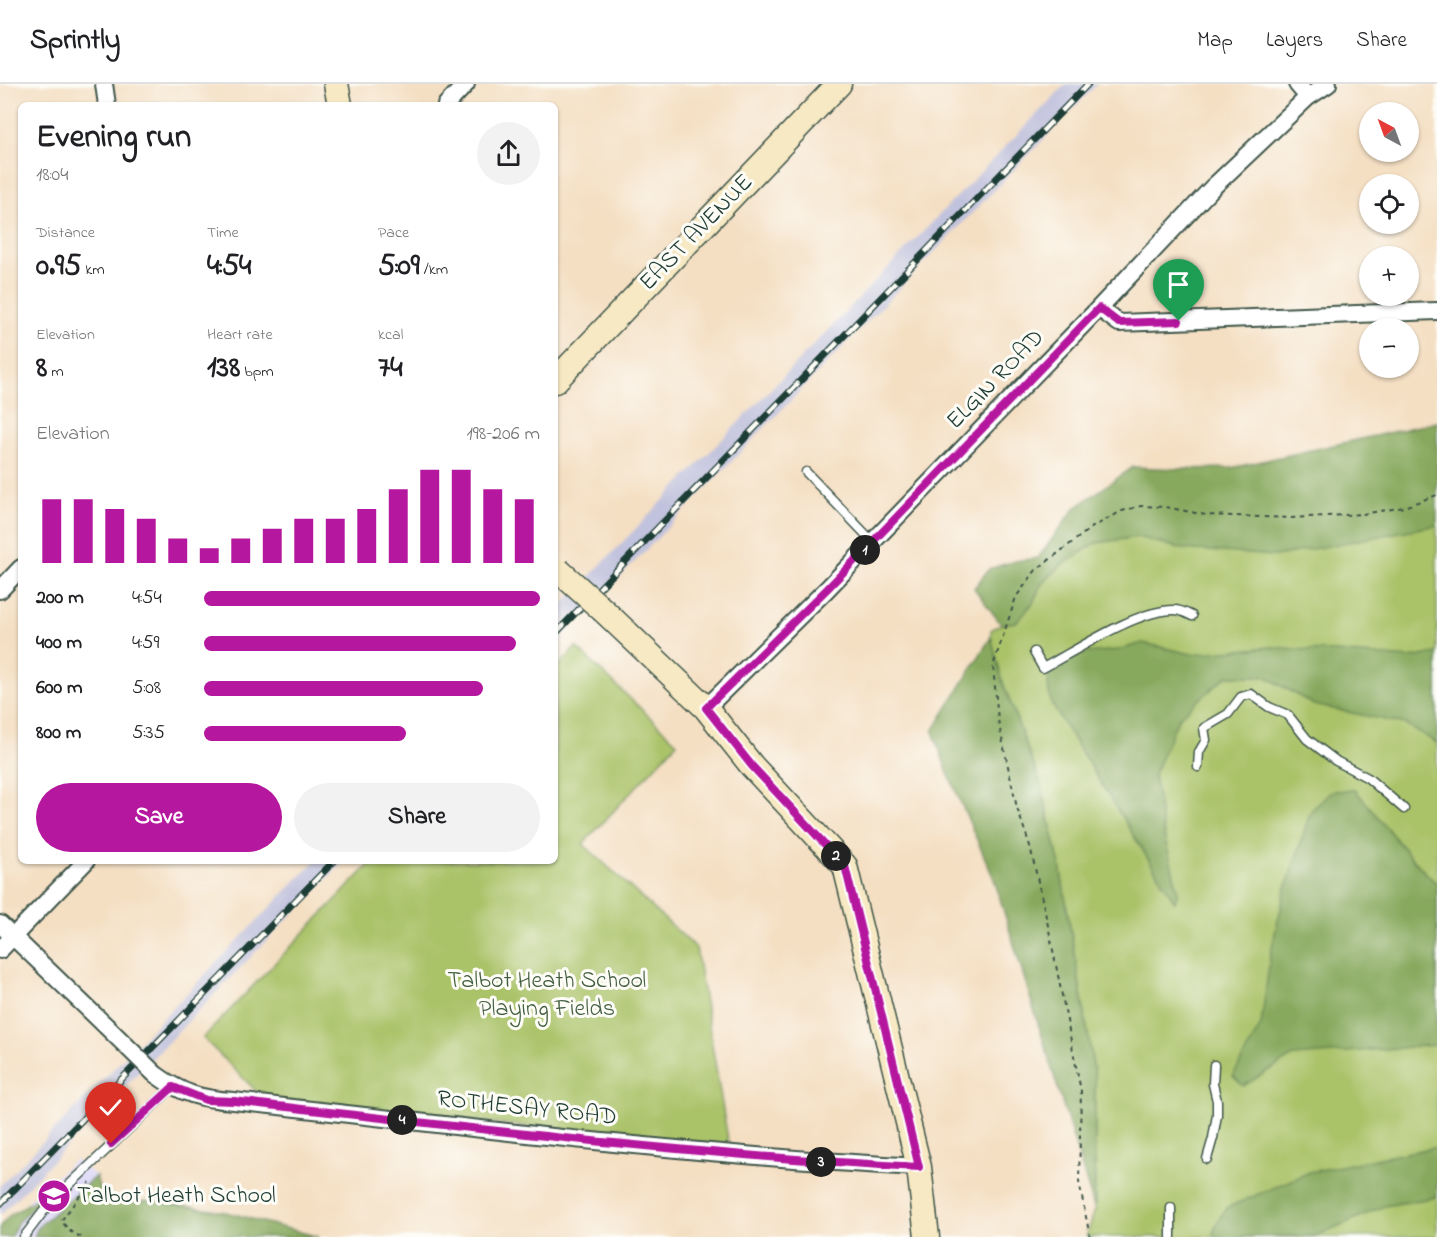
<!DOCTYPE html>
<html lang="en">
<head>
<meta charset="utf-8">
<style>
	:root { --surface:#fff; --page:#f2f2f2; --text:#202124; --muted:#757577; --line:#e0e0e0; --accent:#b5179e }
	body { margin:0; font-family:"Indie Flower",sans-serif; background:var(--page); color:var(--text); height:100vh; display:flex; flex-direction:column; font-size:22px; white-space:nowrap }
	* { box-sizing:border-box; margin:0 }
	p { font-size:20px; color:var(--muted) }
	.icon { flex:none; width:33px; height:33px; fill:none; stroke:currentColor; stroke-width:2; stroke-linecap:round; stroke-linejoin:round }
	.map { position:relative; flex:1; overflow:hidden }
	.drawer { position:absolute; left:18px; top:18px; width:540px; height:762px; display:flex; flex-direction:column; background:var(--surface); border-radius:9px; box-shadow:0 2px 4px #0004 }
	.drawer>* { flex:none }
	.needle { width:39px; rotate:319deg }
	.fabs { position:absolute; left:1359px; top:18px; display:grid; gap:12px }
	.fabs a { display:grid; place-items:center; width:60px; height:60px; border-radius:50%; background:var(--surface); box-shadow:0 2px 4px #0004; font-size:30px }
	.pin { position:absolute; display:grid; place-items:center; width:51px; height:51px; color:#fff; margin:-62px -26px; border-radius:50% 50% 50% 0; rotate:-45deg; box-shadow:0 0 6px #0007 }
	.pin .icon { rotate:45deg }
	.km { position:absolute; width:30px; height:30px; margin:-15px; border-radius:50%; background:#222; color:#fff; font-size:16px; line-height:30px; text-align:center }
	.round { display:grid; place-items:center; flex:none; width:63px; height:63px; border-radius:32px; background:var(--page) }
	.overview { display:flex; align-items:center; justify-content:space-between; height:102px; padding:0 18px }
	h1 { font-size:33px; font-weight:800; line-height:45px }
	.metrics { display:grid; grid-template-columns:repeat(3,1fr); gap:9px; height:102px; padding:6px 18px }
	.metrics div { display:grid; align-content:center }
	.metrics b { font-size:30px; font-weight:800 }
	.metrics small { font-size:16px; font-weight:400 }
	.metrics p { font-size:16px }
	.chart { height:168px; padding:12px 18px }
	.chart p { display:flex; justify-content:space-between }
	.chart svg { width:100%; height:108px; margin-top:6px; stroke:var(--accent); stroke-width:6 }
	.cta { display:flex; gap:12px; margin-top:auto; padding:12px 18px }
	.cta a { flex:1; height:69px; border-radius:36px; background:var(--accent); color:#fff; font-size:24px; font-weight:800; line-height:69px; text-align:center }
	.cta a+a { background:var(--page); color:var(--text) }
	ul { padding:0 18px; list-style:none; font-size:20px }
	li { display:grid; grid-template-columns:96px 72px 1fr; align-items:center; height:45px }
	li i { height:15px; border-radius:8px; background:var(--accent) }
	header { display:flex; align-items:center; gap:36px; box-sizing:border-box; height:84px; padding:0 30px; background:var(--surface); border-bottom:2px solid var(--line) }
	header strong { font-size:28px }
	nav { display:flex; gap:33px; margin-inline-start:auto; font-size:21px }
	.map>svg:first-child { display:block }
</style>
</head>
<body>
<header>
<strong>Sprintly</strong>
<nav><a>Map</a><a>Layers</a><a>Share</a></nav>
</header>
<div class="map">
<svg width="1437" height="1153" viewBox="0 0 1437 1153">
	<rect width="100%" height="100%" fill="#fdfcf7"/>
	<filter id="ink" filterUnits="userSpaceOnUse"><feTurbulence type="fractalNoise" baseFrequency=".0167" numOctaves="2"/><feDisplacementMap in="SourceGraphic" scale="12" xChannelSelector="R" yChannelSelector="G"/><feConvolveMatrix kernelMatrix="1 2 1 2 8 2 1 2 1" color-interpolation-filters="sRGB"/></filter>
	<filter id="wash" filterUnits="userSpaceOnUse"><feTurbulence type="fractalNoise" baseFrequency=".008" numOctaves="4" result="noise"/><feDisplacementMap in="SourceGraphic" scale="24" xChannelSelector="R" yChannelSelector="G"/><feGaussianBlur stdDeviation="1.35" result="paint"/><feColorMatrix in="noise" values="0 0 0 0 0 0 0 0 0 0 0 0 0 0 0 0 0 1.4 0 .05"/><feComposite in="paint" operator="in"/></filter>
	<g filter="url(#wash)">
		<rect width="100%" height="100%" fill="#f4dfc3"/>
		<path fill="#dbd6f7" d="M75 1076 96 1092 38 1143 34 1153H0V1149L30 1115Z"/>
		<path fill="#c1c2dd" d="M1066 0H1097L555 560V528Z
			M315 777H344L0 1131V1102Z"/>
		<path fill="#aac369" stroke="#64804e" stroke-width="1.5" d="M1437 441V1153H1086L1095 1126V993L1060 782 1042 704 1002 596 991 553V546L1001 540 1016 538 1032 520 1042 500 1063 480 1095 459 1138 453 1183 465 1357 455Z
			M576 563 677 659 583 760 696 864 729 1062 270 1017 256 1007 203 954 373 777H555V586Z"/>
		<path fill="#87a95d" stroke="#537348" stroke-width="1.5" d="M1437 338V441L1276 472 1183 465 1138 453 1096 459 1063 480 1042 499 1032 520 1016 538 1001 540 974 504 989 485 1015 477 1038 474 1075 424 1133 383 1180 385 1231 384Z
			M991 553 1002 596 1042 704 1060 782 1095 993V1126L994 795 947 687 933 647Z
			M1143 559 1191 570 1272 563 1410 574 1437 569V659L1405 640 1314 621 1265 592H1227L1179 633 1154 690 1164 751 1178 807 1175 818 1052 621C1046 599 1046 594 1058 574H1071L1087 569 1118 566Z
			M1355 706C1383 737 1406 772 1437 800V961L1293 972 1243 1002 1233 992 1261 941 1271 867 1285 807 1311 727 1332 707Z
			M1437 1063V1113L1384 1122 1316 1152 1215 1153 1213 1149 1219 1135 1228 1123 1310 1088Z
			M96 1092 99 1104 110 1120 150 1117 226 1128 319 1153H34L38 1143Z
			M52 1105 18 1138 11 1153H0V1142L10 1131Z"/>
	</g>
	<g filter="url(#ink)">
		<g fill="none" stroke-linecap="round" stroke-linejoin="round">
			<g stroke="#3f5549" stroke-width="11">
				<path id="lane" d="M806 388 873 458
					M1034 568 1043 584C1077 566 1136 526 1174 526 1181 526 1186 529 1192 532
					M1198 683 1199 668 1206 656 1204 644 1228 630 1241 613 1251 610 1269 623 1288 631 1307 655 1336 677 1368 694 1404 725
					M1207 1075 1213 1054 1217 1031V1017L1213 1000 1214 981
					M24 1153 49 1120 173 1003
					M1171 1153V1124"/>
			</g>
			<g stroke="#3f5549" stroke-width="20">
				<path id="street" d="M104 0 107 21
					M1297 0 1308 13
					M446 21 466 0
					M1099 224 1119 239 1437 227
					M0 506 21 484
					M706 624 827 505 1099 224 1212 104 1308 13 1328 0
					M0 840 106 942
					M0 866 86 777
					M155 990C182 1010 201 1015 234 1017 462 1043 690 1071 919 1083"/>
			</g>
			<g stroke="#3f5549" stroke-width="27">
				<path id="secondary" d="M336 0 340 21
					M555 297 839 0
					M604 527 706 624 752 682 845 782 919 1083 927 1153"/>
			</g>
			<path stroke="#3f5549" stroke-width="2" stroke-dasharray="4.5 4.5" stroke-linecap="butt" d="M81 1153 71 1148 61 1137 90 1098
				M1090 1153 1079 1098 1081 1007 1049 846 1030 762 1017 724 998 636 993 582 1016 513 1036 486 1091 444 1122 427 1141 422 1165 423 1206 431 1291 434 1363 430 1404 423 1437 411"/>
			<use href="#lane" stroke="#fff" stroke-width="8"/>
			<use href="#street" stroke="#fff" stroke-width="16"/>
			<use href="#secondary" stroke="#f7e9c3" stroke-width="24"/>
			<g stroke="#1f3d34" stroke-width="7">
				<path id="rail" d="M555 550 1088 0
					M0 1120 334 777"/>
			</g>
			<use href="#rail" stroke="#fdfcf7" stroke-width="4.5" stroke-dasharray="14" stroke-linecap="butt"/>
			<g stroke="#3f5549" stroke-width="20" stroke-linecap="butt">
				<path id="street-bridge" d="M106 942 155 990"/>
			</g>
			<g stroke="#3f5549" stroke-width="27" stroke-linecap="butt">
				<path id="secondary-bridge" d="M558 486 604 527"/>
			</g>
			<use href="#street-bridge" stroke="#fff" stroke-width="16"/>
			<use href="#secondary-bridge" stroke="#f7e9c3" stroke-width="24"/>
		</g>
	</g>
	<g fill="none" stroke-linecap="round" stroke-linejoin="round" filter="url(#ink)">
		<g stroke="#fff" stroke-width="12">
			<path id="route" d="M111 1060 173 1003 206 1016 234 1017C462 1043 690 1071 919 1083L845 782 752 682 706 624 827 505 1099 224 1119 239 1179 237"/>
		</g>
		<use href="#route" stroke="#b5179e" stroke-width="8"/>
	</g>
	<defs>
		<g id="school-disc" transform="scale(1.725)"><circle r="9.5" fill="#b5179e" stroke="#fdfcf7"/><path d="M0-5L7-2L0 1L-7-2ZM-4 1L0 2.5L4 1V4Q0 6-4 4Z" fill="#fff"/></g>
	</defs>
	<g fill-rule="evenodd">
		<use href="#school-disc" x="54" y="1112"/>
	</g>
	<g text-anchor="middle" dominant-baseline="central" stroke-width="6" stroke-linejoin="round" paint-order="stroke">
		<g font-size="24" fill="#1f3d34" stroke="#fdfcf7">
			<text transform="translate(697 149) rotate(-46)">EAST AVENUE</text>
			<text transform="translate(996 296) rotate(-46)">ELGIN ROAD</text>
			<text transform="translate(527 1025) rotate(6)">ROTHESAY ROAD</text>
		</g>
		<g font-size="24" fill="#425e41" stroke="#fdfcf7">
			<text x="547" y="897">Talbot Heath School<tspan x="547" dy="28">Playing Fields</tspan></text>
		</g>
		<g font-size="24" fill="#1f3d34" stroke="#fdfcf7" text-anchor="start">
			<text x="77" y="1112">Talbot Heath School</text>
		</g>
	</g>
</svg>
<div class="fabs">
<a><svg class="needle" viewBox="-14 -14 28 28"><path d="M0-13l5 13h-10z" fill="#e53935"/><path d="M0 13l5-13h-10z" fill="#757577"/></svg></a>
<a><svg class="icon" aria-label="locate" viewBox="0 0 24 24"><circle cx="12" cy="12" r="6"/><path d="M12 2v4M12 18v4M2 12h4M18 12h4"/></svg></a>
<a>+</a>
<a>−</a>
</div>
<div class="pin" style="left:1179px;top:237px;background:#1e9e55"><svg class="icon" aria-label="arrive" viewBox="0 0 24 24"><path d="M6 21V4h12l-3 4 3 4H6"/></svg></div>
<div class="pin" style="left:111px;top:1060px;background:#d93025"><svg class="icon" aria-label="check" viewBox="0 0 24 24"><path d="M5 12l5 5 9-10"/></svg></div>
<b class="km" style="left:865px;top:466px">1</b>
<b class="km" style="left:836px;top:772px">2</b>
<b class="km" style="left:821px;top:1078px">3</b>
<b class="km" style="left:402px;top:1036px">4</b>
<section class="drawer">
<div class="overview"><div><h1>Evening run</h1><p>18:04</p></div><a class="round"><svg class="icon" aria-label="share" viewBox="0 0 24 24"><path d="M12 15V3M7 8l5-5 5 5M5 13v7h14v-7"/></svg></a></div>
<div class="metrics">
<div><p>Distance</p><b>0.95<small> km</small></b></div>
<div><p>Time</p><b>4:54</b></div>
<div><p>Pace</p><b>5:09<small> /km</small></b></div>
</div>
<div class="metrics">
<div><p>Elevation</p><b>8<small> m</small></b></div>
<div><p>Heart rate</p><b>138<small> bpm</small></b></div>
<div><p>kcal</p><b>74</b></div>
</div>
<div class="chart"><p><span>Elevation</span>198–206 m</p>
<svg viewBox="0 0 160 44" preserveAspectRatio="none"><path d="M5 44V18M15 44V18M25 44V22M35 44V26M45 44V34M55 44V38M65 44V34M75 44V30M85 44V26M95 44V26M105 44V22M115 44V14M125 44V6M135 44V6M145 44V14M155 44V18"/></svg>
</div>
<ul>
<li><b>200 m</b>4:54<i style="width:100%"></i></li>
<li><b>400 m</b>4:59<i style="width:93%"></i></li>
<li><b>600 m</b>5:08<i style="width:83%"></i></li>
<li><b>800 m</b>5:35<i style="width:60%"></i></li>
</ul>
<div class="cta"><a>Save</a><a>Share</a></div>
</section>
</div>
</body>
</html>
